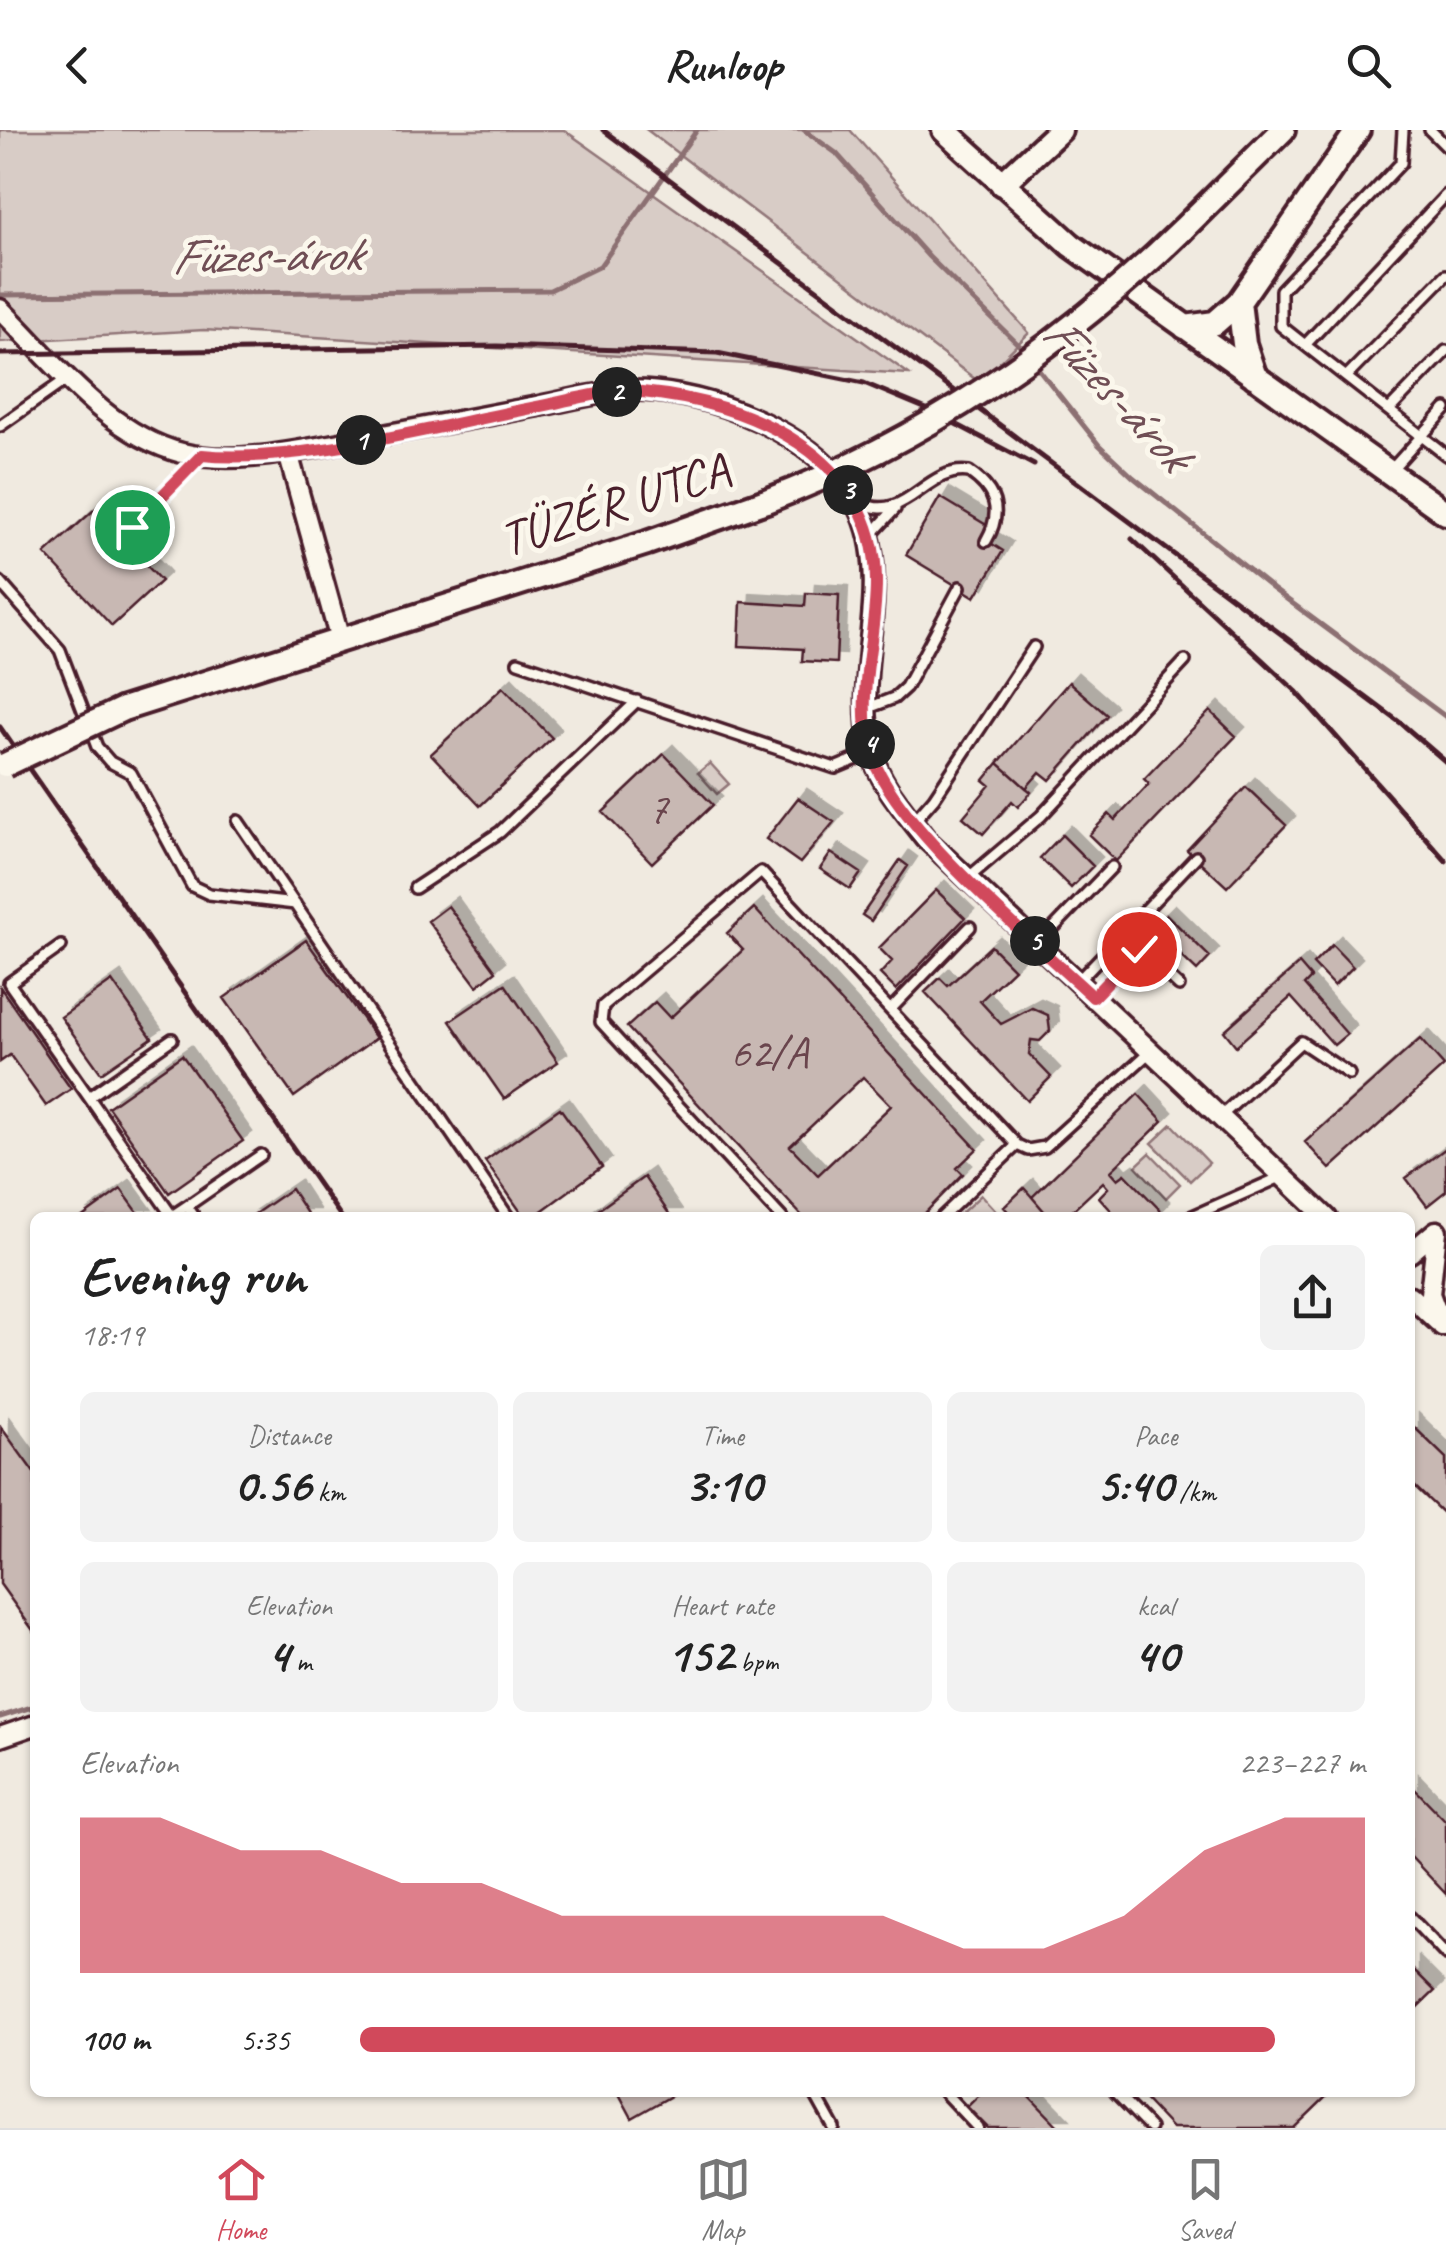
<!DOCTYPE html>
<html lang="en">
<head>
<meta charset="utf-8">
<style>
	:root { --surface:#fff; --page:#f2f2f2; --text:#222; --muted:#767676; --line:#e0e0e0; --accent:#d1495b }
	body { margin:0; font-family:Caveat,sans-serif; background:var(--page); color:var(--text); height:100vh; display:flex; flex-direction:column; font-size:38px; white-space:nowrap }
	* { box-sizing:border-box; margin:0 }
	p { font-size:32px; color:var(--muted) }
	.icon { flex:none; width:55px; height:55px; fill:none; stroke:currentColor; stroke-width:2; stroke-linecap:round; stroke-linejoin:round }
	.map { position:relative; flex:1; overflow:hidden }
	.drawer { position:absolute; left:30px; top:1082px; width:1385px; height:885px; display:flex; flex-direction:column; background:var(--surface); border-radius:15px; box-shadow:0 2px 8px #0004 }
	.drawer>* { flex:none }
	.pin { position:absolute; display:grid; place-items:center; width:85px; height:85px; color:#fff; margin:-42px; border:5px solid #fff; border-radius:50%; box-shadow:0 2px 10px #0007 }
	.km { position:absolute; width:50px; height:50px; margin:-25px; border-radius:50%; background:#222; color:#fff; font-size:28px; line-height:50px; text-align:center }
	.round { display:grid; place-items:center; flex:none; width:105px; height:105px; border-radius:15px; background:var(--page) }
	.headline { display:flex; align-items:center; justify-content:space-between; height:170px; padding:0 50px }
	h1 { font-size:55px; font-weight:800; line-height:75px }
	.metrics { display:grid; grid-template-columns:repeat(3,1fr); gap:15px; height:170px; padding:10px 50px }
	.metrics div { display:grid; align-content:center; border-radius:15px; background:var(--page); text-align:center }
	.metrics b { font-size:50px; font-weight:800 }
	.metrics small { font-size:28px; font-weight:400 }
	.metrics p { font-size:28px }
	.chart { height:280px; padding:20px 50px }
	.chart p { display:flex; justify-content:space-between }
	.chart svg { width:100%; height:180px; margin-top:10px; fill:var(--accent); opacity:.7 }
	ul { padding:0 50px; list-style:none; font-size:32px }
	li { display:grid; grid-template-columns:160px 120px 1fr; align-items:center; height:75px }
	li i { height:25px; border-radius:12px; background:var(--accent) }
	header { display:flex; justify-content:space-between; align-items:center; height:130px; padding:0 50px; background:var(--surface); font-size:45px; font-weight:800 }
	.tab-bar { display:flex; justify-content:space-around; align-items:center; height:140px; border-top:2px solid var(--line); background:var(--surface); font-size:28px; color:var(--muted) }
	.tab-bar a { display:grid; justify-items:center; gap:5px }
	.tab-bar .on { color:var(--accent) }
	.map>svg:first-child { display:block }
</style>
</head>
<body>
<header><svg class="icon" aria-label="back" viewBox="0 0 24 24"><path d="M15 5l-7 7 7 7"/></svg>Runloop<svg class="icon" aria-label="search" viewBox="0 0 24 24"><circle cx="10" cy="10" r="6"/><path d="M15 15l6 6"/></svg></header>
<div class="map">
<svg width="1446" height="1998" viewBox="0 0 1446 1998">
	<defs>
		<filter id="shadow"><feDropShadow dx="9" dy="-9" stdDeviation="0" flood-color="#0004"/></filter>
	</defs>
	<rect width="100%" height="100%" fill="#f0eae0"/>
	<filter id="ink" filterUnits="userSpaceOnUse"><feTurbulence type="fractalNoise" baseFrequency=".01" numOctaves="2"/><feDisplacementMap in="SourceGraphic" scale="20" xChannelSelector="R" yChannelSelector="G"/><feConvolveMatrix kernelMatrix="1 2 1 2 8 2 1 2 1" color-interpolation-filters="sRGB"/></filter>
	<g filter="url(#ink)">
		<path fill="#d8ccc6" stroke="#917678" stroke-width="2.5" d="M0 0H564L909 244 204 200 0 212Z
			M647 0H850L1029 203 979 252Z
			M710 633 729 654 717 664 698 643Z
			M1172 994 1209 1033 1190 1051 1152 1013Z
			M1150 1023 1180 1054 1166 1068 1136 1036Z
			M981 1065 1001 1087H957Z"/>
		<g fill="none" stroke-linecap="round" stroke-linejoin="round">
			<path stroke="#8c6f72" stroke-width="5" d="M804 0 836 23 929 127 1027 223
				M0 165 550 160 600 136 697 0
				M1033 232 1099 315 1133 347 1273 459 1446 587
				M0 1587 35 1576"/>
		</g>
		<path fill="#c8b8b3" stroke="#4a1f2b" stroke-width="2.5" fill-rule="evenodd" filter="url(#shadow)" d="M940 367 988 396 981 407 1003 421 975 467 906 425Z
			M95 379 161 451 112 496 45 424Z
			M806 463 839 465 836 533 802 531 803 519 739 516 741 472 805 476Z
			M1069 552 1107 585 1050 650 1040 642 1026 658 998 633Z
			M503 557 552 608 480 676 431 624Z
			M1210 581 1236 606 1116 731 1089 705 1109 684 1115 690 1149 654 1144 649Z
			M664 624 713 675 652 733 603 682Z
			M998 633 1031 662 1018 677 1012 671 983 704 963 687 990 655 984 650Z
			M1246 657 1286 695 1227 757 1187 720Z
			M798 668 834 692 800 733 766 709Z
			M1062 705 1093 736 1071 758 1040 728Z
			M831 723 861 743 850 759 820 739Z
			M900 730 908 736 871 791 862 785Z
			M936 760 965 788 896 860 880 844 892 831 879 818Z
			M448 776 496 841 477 856 428 791Z
			M754 778 977 1019 957 1038 963 1044 920 1088H804L627 897 655 872 670 888 743 820 727 803ZM863 947 891 976 818 1045 790 1016Z
			M1166 784 1210 827 1197 841 1152 798Z
			M306 810 376 908 294 967 224 868Z
			M1332 815 1353 837 1334 856 1313 834Z
			M991 816 1014 839 980 871 1001 894 1032 878 1048 885 1050 901 1040 911 1031 910 1029 924 1051 947 1027 971 925 862 940 848 948 856Z
			M1299 834 1311 848 1304 855 1347 904 1334 915 1291 867 1236 916 1224 901Z
			M112 851 152 908 101 943 61 887Z
			M505 854 558 932 504 969 450 891Z
			M0 857 71 959 46 976 10 925 0 932Z
			M1420 909 1444 936 1330 1039 1305 1012Z
			M182 925 243 1011 169 1063 108 977Z
			M1138 964 1163 991 1111 1041 1118 1049 1125 1044 1161 1081 1154 1088H1118L1099 1067 1108 1058 1103 1052 1067 1086 1064 1082 1050 1088 1032 1067Z
			M560 978 602 1037 532 1088H525L485 1031Z
			M1446 1018V1061L1427 1076 1406 1048Z
			M644 1047 672 1088H587Z
			M1024 1058 1032 1067 1050 1088H1014L1004 1077Z
			M121 1059 142 1088H81Z
			M291 1059 310 1088H249Z
			M1410 1293 1446 1328V1386L1410 1352Z
			M1 1297 35 1344V1503L0 1454Z
			M1410 1654 1446 1691V1764L1410 1726Z
			M1410 1836 1435 1861 1410 1885Z
			M618 1962H678L632 1988Z
			M982 1962H1025L1060 1998H988L967 1977Z
			M1138 1962H1331L1294 1998H1172Z"/>
		<g fill="none" stroke-linecap="round" stroke-linejoin="round">
			<g stroke="#4a1f2b" stroke-width="16">
				<path id="service" d="M1430 0 1446 16
					M1446 65 1305 215 1446 325
					M1305 215 1281 196V160L1401 33 1403 0
					M1346 247 1446 145
					M1389 280 1446 221
					M0 296 67 249
					M1391 340 1446 279
					M861 373C906 395 925 336 969 342 996 360 1003 382 986 411
					M132 397 200 327
					M870 406 895 379
					M0 452 60 520 97 617 110 632 131 643 192 756 209 764 295 774
					M518 532 835 638 871 623
					M868 578 894 568 906 557 960 457
					M238 691 509 1088
					M913 692 934 668 1034 517
					M968 748 1041 686 1185 531
					M415 758 500 702 637 571
					M1038 814 1112 737
					M61 816 9 853 172 1086 187 1076
					M1077 852 1196 727
					M1093 867 1139 819 1179 856
					M891 879 970 797
					M89 967 172 909
					M1220 987 1301 912 1349 944
					M195 1088 187 1076 261 1025
					M782 1088 601 892 603 876 761 742 1017 1015 1028 1020 1045 1017 1151 921
					M941 1088 1017 1015
					M1188 1088 1283 1046
					M1410 1787 1446 1825
					M814 1962 834 1998
					M944 1962 978 1998
					M1115 1962 1150 1998"/>
			</g>
			<g stroke="#4a1f2b" stroke-width="25">
				<path id="minor" d="M0 179C53 231 107 304 182 323 231 335 291 322 340 313 404 301 468 289 533 277 562 272 593 263 622 261 694 256 794 295 840 349 907 427 850 529 871 619 878 653 906 682 926 709L1327 1088
					M288 323 340 510
					M1437 1101 1430 1164 1442 1196
					M1410 1123 1436 1101
					M1410 1166 1438 1192
					M0 1607 35 1595"/>
			</g>
			<g stroke="#4a1f2b" stroke-width="30">
				<path id="tertiary" d="M944 0 1071 115 1446 383
					M1002 54 1060 0
					M1182 100 1283 0
					M1239 172 1244 214 1255 247
					M1185 197 1215 193 1239 172 1358 0
					M123 579 647 413 766 371"/>
			</g>
			<use href="#service" stroke="#fbf7ec" stroke-width="9"/>
			<use href="#minor" stroke="#fbf7ec" stroke-width="18"/>
			<use href="#tertiary" stroke="#fbf7ec" stroke-width="22"/>
			<path stroke="#4a1f2b" stroke-width="5" d="M603 0 1402 594 1446 632
				M0 224 497 216 717 223 864 253 929 280 1034 335
				M1132 409 1296 561 1446 731
				M0 597 342 1088"/>
			<g stroke="#4a1f2b" stroke-width="30" stroke-linecap="butt">
				<path id="tertiary-bridge" d="M766 371C922 312 1064 215 1182 100
					M5 635 123 579"/>
			</g>
			<use href="#tertiary-bridge" stroke="#fbf7ec" stroke-width="22"/>
		</g>
	</g>
	<g fill="none" stroke-linecap="round" stroke-linejoin="round" filter="url(#ink)">
		<g stroke="#fff" stroke-width="20">
			<path id="route" d="M132 397 202 325C296 335 441 295 537 277 571 270 607 259 642 262 748 272 875 325 876 450 877 507 854 567 871 623 894 696 1034 812 1093 867L1139 819"/>
		</g>
		<use href="#route" stroke="#d1495b" stroke-width="12"/>
	</g>
	<g text-anchor="middle" dominant-baseline="central" stroke-width="10" stroke-linejoin="round" paint-order="stroke">
		<g font-size="45" fill="#6a454d">
			<text x="658" y="678">7</text>
			<text x="769" y="922">62/A</text>
		</g>
		<g font-size="50" fill="#4a1f2b" stroke="#fbf7ec">
			<text transform="translate(614 374) rotate(-18)">TÜZÉR UTCA</text>
		</g>
		<g font-size="52" font-style="italic" fill="#704e55" stroke="#fbf7ec">
			<text transform="translate(266 125) rotate(-1)">Füzes-árok</text>
			<text transform="translate(1117 263) rotate(47)">Füzes-árok</text>
		</g>
	</g>
</svg>
<div class="pin" style="left:132px;top:397px;background:#1e9e55"><svg class="icon" aria-label="arrive" viewBox="0 0 24 24"><path d="M6 21V4h12l-3 4 3 4H6"/></svg></div>
<div class="pin" style="left:1139px;top:819px;background:#d93025"><svg class="icon" aria-label="check" viewBox="0 0 24 24"><path d="M5 12l5 5 9-10"/></svg></div>
<b class="km" style="left:361px;top:310px">1</b>
<b class="km" style="left:617px;top:262px">2</b>
<b class="km" style="left:848px;top:360px">3</b>
<b class="km" style="left:870px;top:614px">4</b>
<b class="km" style="left:1035px;top:811px">5</b>
<section class="drawer">
<div class="headline"><div><h1>Evening run</h1><p>18:19</p></div><a class="round"><svg class="icon" aria-label="share" viewBox="0 0 24 24"><path d="M12 15V3M7 8l5-5 5 5M5 13v7h14v-7"/></svg></a></div>
<div class="metrics">
<div><p>Distance</p><b>0.56<small> km</small></b></div>
<div><p>Time</p><b>3:10</b></div>
<div><p>Pace</p><b>5:40<small> /km</small></b></div>
</div>
<div class="metrics">
<div><p>Elevation</p><b>4<small> m</small></b></div>
<div><p>Heart rate</p><b>152<small> bpm</small></b></div>
<div><p>kcal</p><b>40</b></div>
</div>
<div class="chart"><p><span>Elevation</span>223–227 m</p>
<svg viewBox="0 0 160 44" preserveAspectRatio="none"><path d="M0 44V6L10 6L20 14L30 14L40 22L50 22L60 30L70 30L80 30L90 30L100 30L110 38L120 38L130 30L140 14L150 6L160 6V44z"/></svg>
</div>
<ul>
<li><b>100 m</b>5:35<i style="width:91%"></i></li>
</ul>
</section>
</div>
<nav class="tab-bar">
<a class="on"><svg class="icon" aria-label="home" viewBox="0 0 24 24"><path d="M3 11l9-7 9 7M6 9v11h12V9"/></svg>Home</a>
<a><svg class="icon" aria-label="map" viewBox="0 0 24 24"><path d="M3 6l6-2 6 2 6-2v14l-6 2-6-2-6 2zM9 4v14M15 6v14"/></svg>Map</a>
<a><svg class="icon" aria-label="saved" viewBox="0 0 24 24"><path d="M7 4h10v16l-5-4-5 4z"/></svg>Saved</a>
</nav>
</body>
</html>
